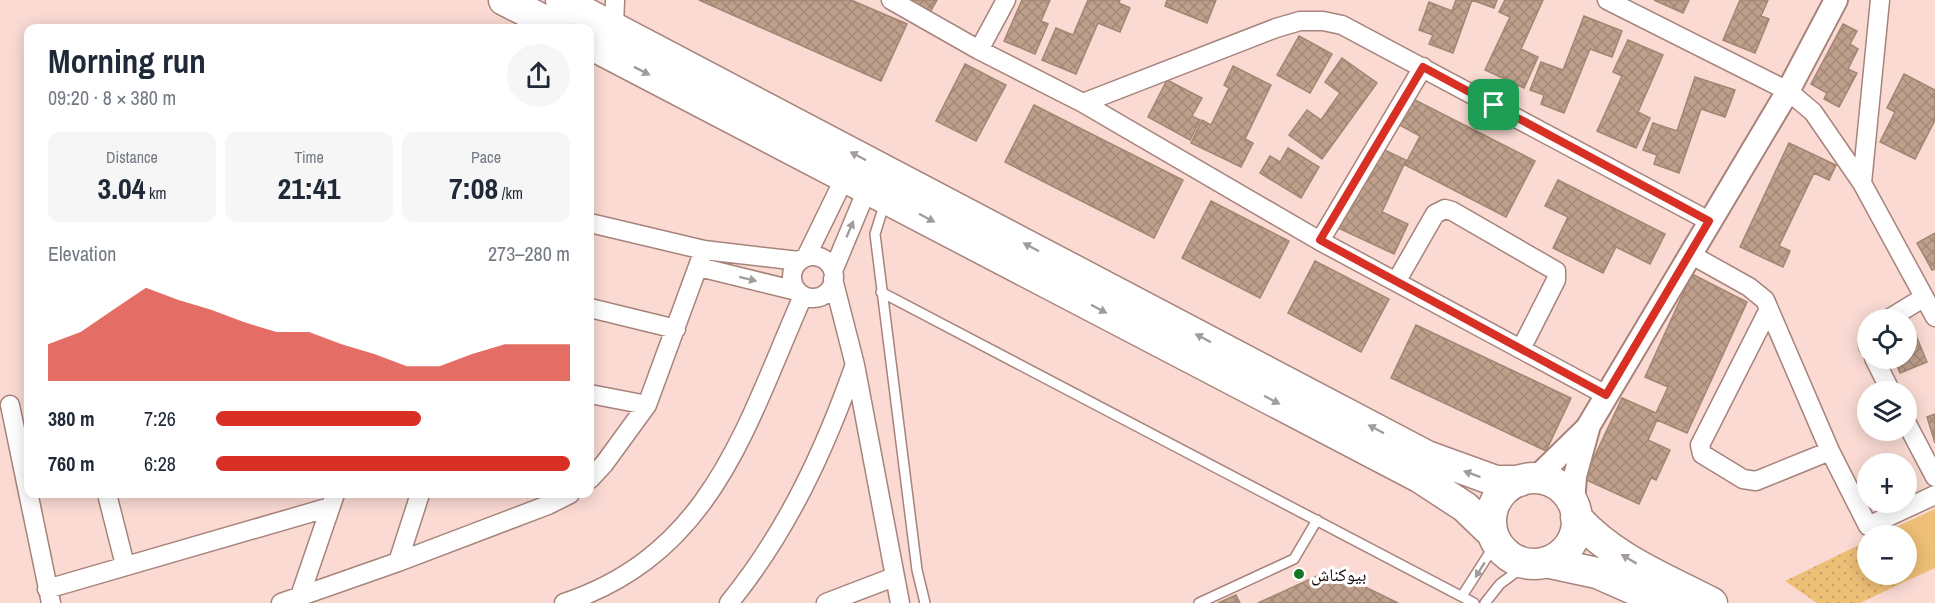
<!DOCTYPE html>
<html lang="en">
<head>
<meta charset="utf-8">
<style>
	:root { --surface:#fff; --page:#f6f6f7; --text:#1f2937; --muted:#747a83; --accent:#d93025 }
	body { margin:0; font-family:"Archivo Narrow","Noto Naskh Arabic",sans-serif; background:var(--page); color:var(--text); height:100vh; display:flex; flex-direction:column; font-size:22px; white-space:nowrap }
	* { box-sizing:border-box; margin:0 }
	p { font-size:20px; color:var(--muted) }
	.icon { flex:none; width:33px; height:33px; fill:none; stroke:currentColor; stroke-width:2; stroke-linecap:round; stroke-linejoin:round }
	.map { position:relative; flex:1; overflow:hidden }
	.sheet { position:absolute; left:24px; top:24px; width:570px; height:474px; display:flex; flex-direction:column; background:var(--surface); border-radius:12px; box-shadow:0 3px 15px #0003 }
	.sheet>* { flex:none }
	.buttons { position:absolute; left:1857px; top:309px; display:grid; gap:12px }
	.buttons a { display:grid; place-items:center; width:60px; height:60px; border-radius:50%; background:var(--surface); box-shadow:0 3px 15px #0003; font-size:30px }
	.pin { position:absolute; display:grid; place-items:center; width:51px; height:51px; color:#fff; margin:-26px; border-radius:12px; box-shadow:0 3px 9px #0006 }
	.round { display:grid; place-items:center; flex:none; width:63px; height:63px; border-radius:32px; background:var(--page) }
	.summary { display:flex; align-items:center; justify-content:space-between; height:102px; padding:0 24px }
	h1 { font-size:33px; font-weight:700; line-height:45px }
	.figures { display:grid; grid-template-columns:repeat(3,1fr); gap:9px; height:102px; padding:6px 24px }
	.figures div { display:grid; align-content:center; border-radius:12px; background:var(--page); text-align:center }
	.figures b { font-size:30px; font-weight:700 }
	.figures small { font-size:16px; font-weight:400 }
	.figures p { font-size:16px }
	.chart { height:168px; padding:12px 24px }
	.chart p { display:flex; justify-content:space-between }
	.chart svg { width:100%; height:108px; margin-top:6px; fill:var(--accent); opacity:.7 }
	ul { padding:0 24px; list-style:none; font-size:20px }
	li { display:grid; grid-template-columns:96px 72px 1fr; align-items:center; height:45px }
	li i { height:15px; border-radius:8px; background:var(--accent) }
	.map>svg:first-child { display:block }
</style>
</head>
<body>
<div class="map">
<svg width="1935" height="603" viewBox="0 0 1935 603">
	<defs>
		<pattern id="grass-dots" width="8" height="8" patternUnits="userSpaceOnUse" patternTransform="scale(1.5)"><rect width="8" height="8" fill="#eebf77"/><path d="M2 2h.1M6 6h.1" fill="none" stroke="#cba365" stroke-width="1.8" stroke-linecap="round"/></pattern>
		<pattern id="building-cross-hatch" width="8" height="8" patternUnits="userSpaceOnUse" patternTransform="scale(1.5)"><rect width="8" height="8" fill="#bfa08c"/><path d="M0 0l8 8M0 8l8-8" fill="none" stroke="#a38877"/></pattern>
	</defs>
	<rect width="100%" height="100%" fill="#fadad3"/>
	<path fill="url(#grass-dots)" d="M1867 541 1868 574 1900 575 1904 582 1860 603H1817L1785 581Z"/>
	<path fill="#eebf77" d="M1935 509V568L1904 582 1900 575 1906 574V536L1879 535Z"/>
	<path fill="url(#building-cross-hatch)" stroke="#a38572" stroke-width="1.5" d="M699 0H851L907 24 881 81Z
		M904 0H937L929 14Z
		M1022 0H1050L1041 21 1048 24 1035 54 1004 41Z
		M1088 0H1120L1119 3 1130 8 1120 32 1098 23 1076 74 1042 60 1056 28 1073 35Z
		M1167 0H1216L1207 23 1165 6Z
		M1456 0H1497L1494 8 1472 0 1453 53 1429 44 1433 35 1419 30 1429 2 1452 11Z
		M1505 0H1543L1521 49 1538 57 1524 88 1485 70 1510 17 1499 12Z
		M1654 0H1689L1683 13Z
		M1740 0H1768L1761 16 1769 19 1755 53 1723 40Z
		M1584 16 1622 31 1612 57 1590 49 1564 113 1541 104 1544 95 1530 90 1541 62 1563 70Z
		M1843 24 1857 31 1850 44 1858 49 1848 69 1857 73 1839 107 1824 99 1827 93 1811 84Z
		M1299 36 1332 54 1310 93 1277 75Z
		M1628 40 1663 55 1638 112 1650 118 1636 148 1597 131 1622 76 1613 72Z
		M1342 58 1377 83 1322 159 1289 135 1307 110 1321 120 1340 93 1325 82Z
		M965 64 1006 85 976 141 936 121Z
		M1233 66 1271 85 1245 139 1253 143 1241 167 1191 143 1202 120 1211 125 1229 88 1224 85Z
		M1904 74 1935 90V120L1915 159 1880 142 1895 112 1887 108Z
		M1695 77 1735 90 1725 117 1701 109 1679 173 1654 164 1657 155 1643 150 1653 123 1677 131Z
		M1167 80 1202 98 1192 116 1200 120 1190 140 1148 117Z
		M1407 96 1535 161 1506 217 1405 165 1420 136 1394 122Z
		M1034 105 1183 180 1154 238 1005 162Z
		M1789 143 1836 165 1829 180 1814 173 1779 246 1790 251 1783 267 1740 247Z
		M1376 146 1406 160 1382 212 1408 224 1394 254 1338 228Z
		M1288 148 1319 167 1301 198 1260 173 1270 156 1280 162Z
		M1558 180 1665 234 1650 264 1616 247 1603 273 1553 248 1568 217 1545 206Z
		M1211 201 1289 241 1260 298 1182 258Z
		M1935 233V269L1932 270 1917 243Z
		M1315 261 1389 299 1361 352 1288 313Z
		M1692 274 1747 302 1687 433 1657 420 1648 440 1670 450 1656 480 1651 478 1639 504 1584 479 1622 398 1656 413 1668 387 1645 377Z
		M1416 325 1571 398 1546 451 1391 378Z
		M1912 326 1927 362 1900 373 1894 358H1906V328Z
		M1935 414V443L1927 417Z
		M1330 570 1398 603H1258Z
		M1236 595 1240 603H1218Z"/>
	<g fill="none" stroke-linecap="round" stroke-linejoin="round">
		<g stroke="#a7837b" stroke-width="12">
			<path id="service" d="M885 202 875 234 917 570 925 603
				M881 292 1474 603
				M1462 596 1496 543
				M1199 603 1294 559 1317 520
				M1485 603 1500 584 1527 564"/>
		</g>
		<g stroke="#a7837b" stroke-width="21">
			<path id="minor" d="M891 0 979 50 1083 103 1320 241 1606 395
				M1607 0 1788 91 1813 112 1862 183 1935 317
				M614 27 615 0
				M979 50 1006 0
				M1083 103 1276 28 1300 21H1323L1342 25 1709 221
				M1862 183 1880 0
				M590 223 704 250 799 261
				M1320 241 1423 67
				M1690 254 1749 287 1765 300 1830 451 1868 526 1935 495
				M792 277a21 21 0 1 1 42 0a21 21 0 1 1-42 0Z
				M806 257 846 175
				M699 267 797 291
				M833 271 868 187
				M833 279 855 365 900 603
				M1396 282 1435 214 1445 209 1452 211 1556 271V280L1521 349
				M590 308 676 329
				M1769 309 1700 445 1702 454 1743 479 1756 481 1830 451
				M1887 320 1923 298
				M1868 335V346
				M1874 358 1891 392
				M590 394 647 405
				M10 405 51 603
				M1906 422 1935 477
				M590 479 604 464 647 405 704 250
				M107 494 125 565
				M398 562 420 494
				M47 589 330 507
				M300 596 335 494
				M281 603 398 562 548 505 570 494
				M564 603C713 553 745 427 803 296
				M729 603C786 533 824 452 854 367
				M826 603 894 577"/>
		</g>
		<g stroke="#a7837b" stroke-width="26">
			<path id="tertiary" d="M1535 479 1586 429
				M1573 504 1575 476 1589 425 1788 91 1836 0"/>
		</g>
		<g stroke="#a7837b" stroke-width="33">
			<path id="trunk" d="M504 0 559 28
				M561 0 1427 456 1496 481H1520
				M590 44 1419 477 1465 507 1493 534
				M1491 521a43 43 0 1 1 86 0a43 43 0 1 1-86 0Z
				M1576 517C1612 558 1664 578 1712 603
				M1546 562 1597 573 1665 603"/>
		</g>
		<use href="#service" stroke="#fff" stroke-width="9"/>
		<use href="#minor" stroke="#fff" stroke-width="18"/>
		<use href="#tertiary" stroke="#fff" stroke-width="22"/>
		<use href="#trunk" stroke="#fff" stroke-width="30"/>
	</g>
	<defs><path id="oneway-solid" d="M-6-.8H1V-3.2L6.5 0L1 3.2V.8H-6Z" transform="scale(1.5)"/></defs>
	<g fill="#a19c9b">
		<use href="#oneway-solid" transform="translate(642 71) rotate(27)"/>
		<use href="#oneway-solid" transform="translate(858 156) rotate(-152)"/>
		<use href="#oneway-solid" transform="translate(927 218) rotate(28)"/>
		<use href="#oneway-solid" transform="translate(850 229) rotate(-67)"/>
		<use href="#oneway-solid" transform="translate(1031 247) rotate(-152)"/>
		<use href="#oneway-solid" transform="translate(748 279) rotate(14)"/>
		<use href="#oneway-solid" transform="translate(1099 309) rotate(28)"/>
		<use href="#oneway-solid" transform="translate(1203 338) rotate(-152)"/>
		<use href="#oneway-solid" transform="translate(1272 400) rotate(28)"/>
		<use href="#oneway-solid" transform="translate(1376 429) rotate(-152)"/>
		<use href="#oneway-solid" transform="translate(1472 474) rotate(-160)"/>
		<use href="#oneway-solid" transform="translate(1629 559) rotate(-149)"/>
		<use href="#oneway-solid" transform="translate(1480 570) rotate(122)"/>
	</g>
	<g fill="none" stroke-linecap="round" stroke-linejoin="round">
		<g stroke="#fff" stroke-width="12">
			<path id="route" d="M1423 67 1709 221 1606 395 1320 240Z"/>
		</g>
		<use href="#route" stroke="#d93025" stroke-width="8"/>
	</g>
	<circle fill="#147525" stroke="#fff" stroke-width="2" cx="1299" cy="574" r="6"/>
	<g text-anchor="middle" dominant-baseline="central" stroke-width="6" stroke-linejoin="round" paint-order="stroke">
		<g font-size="18" fill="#150806" stroke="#fff" text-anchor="start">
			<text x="1311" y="574">بيوكناش</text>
		</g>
	</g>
</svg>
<div class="buttons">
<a><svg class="icon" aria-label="locate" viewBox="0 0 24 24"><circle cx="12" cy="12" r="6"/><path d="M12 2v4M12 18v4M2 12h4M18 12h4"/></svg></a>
<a><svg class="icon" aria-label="layers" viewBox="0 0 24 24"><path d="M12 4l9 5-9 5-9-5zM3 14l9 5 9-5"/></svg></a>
<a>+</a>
<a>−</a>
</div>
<div class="pin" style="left:1494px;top:105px;background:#1e9e55"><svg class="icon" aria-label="arrive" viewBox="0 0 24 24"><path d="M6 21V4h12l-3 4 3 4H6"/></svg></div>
<section class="sheet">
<div class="summary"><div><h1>Morning run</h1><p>09:20 · 8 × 380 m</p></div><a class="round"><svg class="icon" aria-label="share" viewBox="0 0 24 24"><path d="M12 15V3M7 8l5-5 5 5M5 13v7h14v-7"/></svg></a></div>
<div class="figures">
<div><p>Distance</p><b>3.04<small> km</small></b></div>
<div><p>Time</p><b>21:41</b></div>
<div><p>Pace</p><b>7:08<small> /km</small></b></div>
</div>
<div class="chart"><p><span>Elevation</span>273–280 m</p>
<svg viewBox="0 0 160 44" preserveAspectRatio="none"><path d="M0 44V29L10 24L20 15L30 6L40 11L50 15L60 20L70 24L80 24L90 29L100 33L110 38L120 38L130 33L140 29L150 29L160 29V44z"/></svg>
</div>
<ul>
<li><b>380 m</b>7:26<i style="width:58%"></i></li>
<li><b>760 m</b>6:28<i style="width:100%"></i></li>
</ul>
</section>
</div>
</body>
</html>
